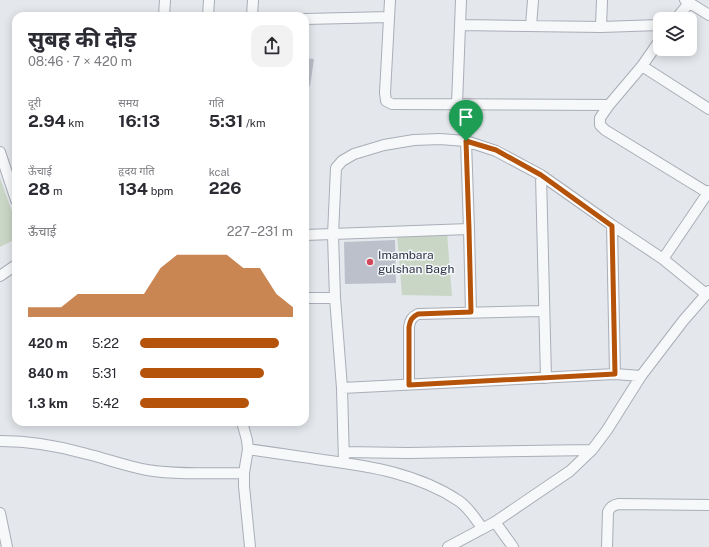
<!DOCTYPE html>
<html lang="hi">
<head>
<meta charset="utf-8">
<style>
	:root { --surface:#fff; --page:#f2f2f3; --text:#2b2b33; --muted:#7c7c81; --accent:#b45309 }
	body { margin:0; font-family:"Public Sans","Noto Sans Devanagari",sans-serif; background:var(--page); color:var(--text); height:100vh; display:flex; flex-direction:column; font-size:15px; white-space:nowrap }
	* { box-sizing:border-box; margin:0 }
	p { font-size:13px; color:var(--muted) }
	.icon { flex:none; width:22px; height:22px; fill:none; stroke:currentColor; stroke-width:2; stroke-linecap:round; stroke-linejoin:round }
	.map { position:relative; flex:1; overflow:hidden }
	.sheet { position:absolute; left:12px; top:12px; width:297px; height:414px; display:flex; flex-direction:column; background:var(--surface); border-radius:12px; box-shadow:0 2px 10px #0003 }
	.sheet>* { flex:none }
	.fabs { position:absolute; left:653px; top:12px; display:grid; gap:8px }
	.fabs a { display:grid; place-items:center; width:44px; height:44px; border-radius:8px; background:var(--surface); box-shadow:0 2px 10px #0003; font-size:20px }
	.pin { position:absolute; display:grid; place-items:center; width:34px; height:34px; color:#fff; margin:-41px -17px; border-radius:50% 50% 50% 0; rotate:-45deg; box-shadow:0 0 4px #0007 }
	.pin .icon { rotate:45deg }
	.round { display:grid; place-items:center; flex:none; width:42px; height:42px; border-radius:12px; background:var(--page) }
	.overview { display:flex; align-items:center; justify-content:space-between; height:68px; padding:0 16px }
	h1 { font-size:22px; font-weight:700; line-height:30px }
	.stats { display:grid; grid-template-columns:repeat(3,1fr); gap:6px; height:68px; padding:4px 16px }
	.stats div { display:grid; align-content:center }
	.stats b { font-size:17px; font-weight:700 }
	.stats small { font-size:11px; font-weight:400 }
	.stats p { font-size:11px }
	.chart { height:112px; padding:8px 16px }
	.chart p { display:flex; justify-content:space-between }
	.chart svg { width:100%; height:72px; margin-top:4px; fill:var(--accent); opacity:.7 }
	ul { padding:0 16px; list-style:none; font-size:13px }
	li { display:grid; grid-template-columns:64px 48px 1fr; align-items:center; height:30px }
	li i { height:10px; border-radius:5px; background:var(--accent) }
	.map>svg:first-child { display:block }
</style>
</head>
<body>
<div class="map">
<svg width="709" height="547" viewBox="0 0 709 547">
	<rect width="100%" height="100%" fill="#e4e7ec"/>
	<path fill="#c9d6c5" d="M0 178 16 223V239L0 247Z
		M447 233 452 296 402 295 397 235Z"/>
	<path fill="#bbc0ca" d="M305 58 314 59 310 86 305 84Z
		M395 240 396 283 345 284 344 242Z"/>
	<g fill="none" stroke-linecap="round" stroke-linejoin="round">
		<g stroke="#a9aeb7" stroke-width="12">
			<path id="street" d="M390 0 385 93 386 101 392 104 609 105
				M685 0 709 15
				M164 16 165 0
				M208 16 209 0
				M252 16 253 0
				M305 19 389 17
				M676 19 689 3
				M460 25 601 27 660 25
				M531 26 533 0
				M601 27 602 0
				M660 40 642 66 609 105 600 118V125L605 130 708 193
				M642 66 709 109
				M457 104 461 0
				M466 141 469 229 471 312
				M0 152 16 200
				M541 175 546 378
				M612 225 615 374
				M305 235 469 229
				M663 259 709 191
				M0 276 16 265
				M305 298H335
				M409 385V327C410 320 412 317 418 314L543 311
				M342 388 615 374 641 376
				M242 422 247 440 248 449 244 473V486L250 547
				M0 441C30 441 59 446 87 454 107 459 126 466 147 470 179 475 212 473 244 473
				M248 449C273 453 298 456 323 460 370 466 419 474 459 501 469 508 475 518 482 528
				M344 452 408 453 592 450
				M344 463 342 388 335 298 333 235 336 168 342 161 354 154 384 145 414 140 440 139 466 141 496 151 541 175 612 225 663 259 706 294
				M0 513 7 547
				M495 522 513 547
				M448 547 495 522 570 471 592 450 607 430 641 376 683 321 709 291
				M607 547 608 512C610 507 613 505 619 504L709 505"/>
		</g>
		<use href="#street" stroke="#f7f8fa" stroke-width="10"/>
	</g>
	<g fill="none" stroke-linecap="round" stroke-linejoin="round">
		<g stroke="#fff" stroke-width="8">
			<path id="route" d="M466 141 496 150 541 175 612 226 615 374 409 385V327C410 320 412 317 418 314L471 312 469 229Z"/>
		</g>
		<use href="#route" stroke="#b45309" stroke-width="5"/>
	</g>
	<circle fill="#d1495b" stroke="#f4f6f9" stroke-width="1.5" cx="370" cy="262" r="4"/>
	<g text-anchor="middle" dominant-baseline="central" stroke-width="3" stroke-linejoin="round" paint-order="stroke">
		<g font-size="12" fill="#2b3445" stroke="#f4f6f9" text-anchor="start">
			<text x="378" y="255">Imambara<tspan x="378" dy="14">gulshan Bagh</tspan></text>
		</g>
	</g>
</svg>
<div class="fabs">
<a><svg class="icon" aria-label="layers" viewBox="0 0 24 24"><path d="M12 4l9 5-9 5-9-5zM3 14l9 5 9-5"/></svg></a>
</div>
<div class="pin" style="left:466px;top:141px;background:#1e9e55"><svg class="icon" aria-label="arrive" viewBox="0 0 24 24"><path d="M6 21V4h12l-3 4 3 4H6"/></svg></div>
<section class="sheet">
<div class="overview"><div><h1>सुबह की दौड़</h1><p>08:46 · 7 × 420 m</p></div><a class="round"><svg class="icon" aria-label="share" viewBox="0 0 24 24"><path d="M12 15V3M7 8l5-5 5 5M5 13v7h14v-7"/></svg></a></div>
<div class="stats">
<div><p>दूरी</p><b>2.94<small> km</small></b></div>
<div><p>समय</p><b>16:13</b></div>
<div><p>गति</p><b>5:31<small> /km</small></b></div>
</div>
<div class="stats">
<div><p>ऊँचाई</p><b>28<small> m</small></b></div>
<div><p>हृदय गति</p><b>134<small> bpm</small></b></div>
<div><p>kcal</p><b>226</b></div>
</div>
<div class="chart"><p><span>ऊँचाई</span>227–231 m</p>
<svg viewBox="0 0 160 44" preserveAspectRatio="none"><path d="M0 44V38L10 38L20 38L30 30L40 30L50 30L60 30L70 30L80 14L90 6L100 6L110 6L120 6L130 14L140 14L150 30L160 38V44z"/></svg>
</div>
<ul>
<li><b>420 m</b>5:22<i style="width:91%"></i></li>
<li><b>840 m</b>5:31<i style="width:81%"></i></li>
<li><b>1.3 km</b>5:42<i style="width:71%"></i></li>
</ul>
</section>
</div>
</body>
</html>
